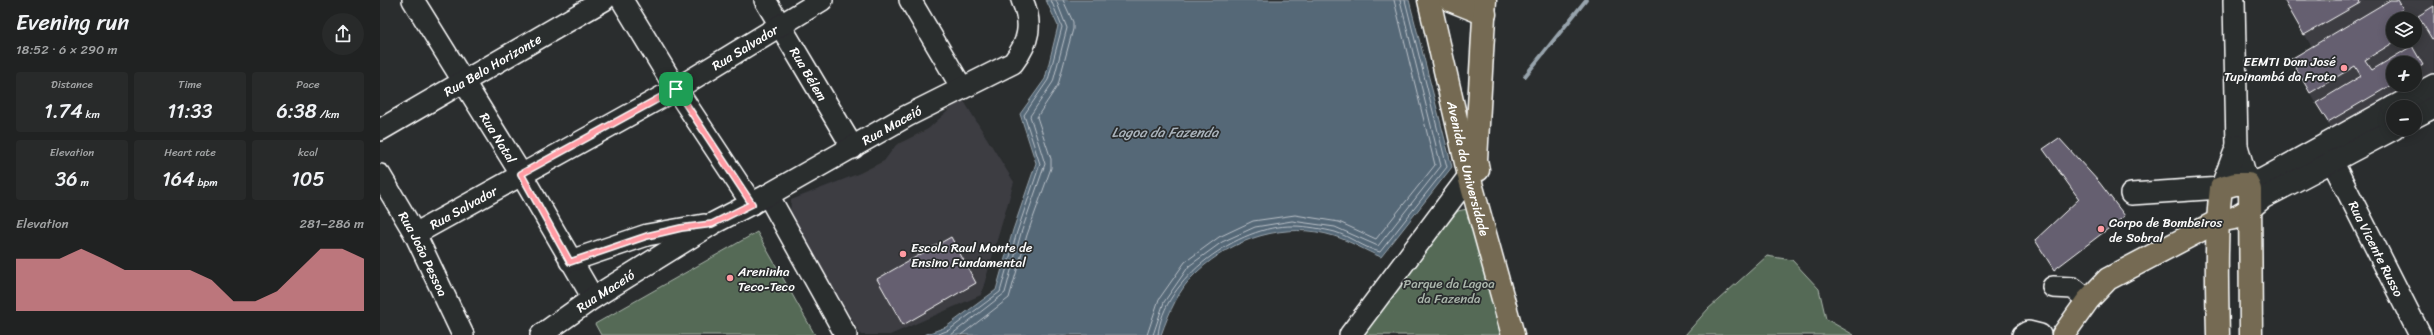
<!DOCTYPE html>
<html lang="en">
<head>
<meta charset="utf-8">
<style>
	:root { --surface:#202222; --page:#282a2a; --text:#f1f3f6; --muted:#a2a4a5; --line:#3d3f40; --accent:#ff9aa2 }
	body { margin:0; font-family:Sriracha,sans-serif; background:var(--page); color:var(--text); height:100vh; display:flex; flex-direction:column; font-size:15px; white-space:nowrap }
	* { box-sizing:border-box; margin:0 }
	p { font-size:13px; color:var(--muted) }
	.icon { flex:none; width:22px; height:22px; fill:none; stroke:currentColor; stroke-width:2; stroke-linecap:round; stroke-linejoin:round }
	.map { position:relative; flex:1; overflow:hidden }
	.side { display:flex; flex-direction:column; background:var(--surface); width:380px }
	.side>* { flex:none }
	.buttons { position:absolute; left:2006px; top:12px; display:grid; gap:8px }
	.buttons a { display:grid; place-items:center; width:36px; height:36px; border-radius:50%; background:var(--surface); box-shadow:0 2px 10px #0003,0 0 0 1px var(--line); font-size:20px }
	.pin { position:absolute; display:grid; place-items:center; width:34px; height:34px; color:#fff; margin:-17px; border-radius:8px; box-shadow:0 2px 6px #0006 }
	.round { display:grid; place-items:center; flex:none; width:42px; height:42px; border-radius:21px; background:var(--page) }
	.summary { display:flex; align-items:center; justify-content:space-between; height:68px; padding:0 16px }
	h1 { font-size:22px; font-weight:600; line-height:30px }
	.figures { display:grid; grid-template-columns:repeat(3,1fr); gap:6px; height:68px; padding:4px 16px }
	.figures div { display:grid; align-content:center; border-radius:4px; background:var(--page); text-align:center }
	.figures b { font-size:20px; font-weight:600 }
	.figures small { font-size:11px; font-weight:400 }
	.figures p { font-size:11px }
	.chart { height:112px; padding:8px 16px }
	.chart p { display:flex; justify-content:space-between }
	.chart svg { width:100%; height:72px; margin-top:4px; fill:var(--accent); opacity:.7 }
	main { display:flex; flex:1; min-height:0 }
	.map>svg:first-child { display:block }
</style>
</head>
<body>
<main>
<section class="side">
<div class="summary"><div><h1>Evening run</h1><p>18:52 · 6 × 290 m</p></div><a class="round"><svg class="icon" aria-label="share" viewBox="0 0 24 24"><path d="M12 15V3M7 8l5-5 5 5M5 13v7h14v-7"/></svg></a></div>
<div class="figures">
<div><p>Distance</p><b>1.74<small> km</small></b></div>
<div><p>Time</p><b>11:33</b></div>
<div><p>Pace</p><b>6:38<small> /km</small></b></div>
</div>
<div class="figures">
<div><p>Elevation</p><b>36<small> m</small></b></div>
<div><p>Heart rate</p><b>164<small> bpm</small></b></div>
<div><p>kcal</p><b>105</b></div>
</div>
<div class="chart"><p><span>Elevation</span>281–286 m</p>
<svg viewBox="0 0 160 44" preserveAspectRatio="none"><path d="M0 44V12L10 12L20 12L30 6L40 12L50 19L60 19L70 19L80 19L90 25L100 38L110 38L120 32L130 19L140 6L150 6L160 12V44z"/></svg>
</div>
</section>
<div class="map">
<svg width="2054" height="335" viewBox="0 0 2054 335">
	<rect width="100%" height="100%" fill="#2a2d2e"/>
	<filter id="ink" filterUnits="userSpaceOnUse"><feTurbulence type="fractalNoise" baseFrequency=".025" numOctaves="2"/><feDisplacementMap in="SourceGraphic" scale="8" xChannelSelector="R" yChannelSelector="G"/><feConvolveMatrix kernelMatrix="1 2 1 2 8 2 1 2 1" color-interpolation-filters="sRGB"/></filter>
	<g filter="url(#ink)">
		<path fill="#3c3c42" fill-rule="evenodd" d="M1904 0H2054V72L2035 83V63H2013V85H2031L1951 129 1911 59 1932 47ZM2013 19H2035V41H2013Z
			M582 98 634 182 601 295 510 335H481L410 214 411 200 480 173 504 161 516 145 548 129Z"/>
		<path fill="#556b57" stroke="#aab5ab" d="M1087 209 1127 335H980L1059 232 1078 211Z
			M377 232 435 335H221L215 324Z
			M1387 256 1412 260 1439 289 1446 319 1474 335H1305L1328 309Z"/>
		<path fill="#546777" stroke="#98a4ad" d="M666 0H1029L1072 167 1001 257C986 251 970 241 954 236 906 221 853 238 817 272 799 288 789 313 781 335H544L566 327 616 290 633 230 656 163 640 114 665 79 678 26Z"/>
		<g fill="none" stroke-linecap="round" stroke-linejoin="round">
			<path stroke="#bbc2c9" stroke-width="1" d="M556 335 569 330 620 292 637 232 660 164 644 115 668 80 682 27 671 0
				M571 335 625 293 641 233 665 164 650 116 673 82 687 28 676 0
				M581 335 629 298 647 235 671 168V159L657 117 678 85 693 29V22L683 0
				M767 335 779 299 805 262 839 237 873 221 915 215 959 222 996 239 1055 165 1014 0
				M773 335 784 302 809 266 842 242 875 227 912 221 955 227 998 246 1061 166 1020 0
				M778 335C783 279 859 225 913 226 926 226 943 229 955 232 971 237 984 248 1000 252L1067 167 1025 0"/>
			<path stroke="#98a4ad" stroke-width="4" d="M1145 76 1206 0"/>
		</g>
		<path fill="#655f70" stroke="#fff" d="M1904 0H1979L1980 3 1924 35Z
			M2010 0H2018L2023 9 2012 16 2014 19 2013 41H2016L1985 60 1992 70 2032 46 2043 65 2035 70V63H2013V84L1948 122 1936 103 1981 76 1975 66 1930 93 1911 59Z
			M2054 6V38L2052 39 2038 16Z
			M1679 138 1719 182 1745 216 1674 270 1655 240 1699 199 1663 149Z
			M571 237 596 283 523 325 497 279Z"/>
		<g fill="none" stroke-linecap="round" stroke-linejoin="round">
			<g stroke="#fff" stroke-width="24">
				<g id="minor">
					<path id="s1" d="M33 0 141 174 213 298"/>
					<path d="M242 0 296 89 372 204"/>
					<path id="s2" d="M385 0 473 148"/>
					<path d="M530 0 582 88"/>
					<path d="M1854 0 1857 146 1868 184 1883 179 2013 107"/>
					<path d="M2013 107 2054 85"/>
					<path d="M2035 117 2054 107"/>
					<path id="s3" d="M0 130 224 0"/>
					<path id="s4" d="M1953 163 2040 335"/>
					<path id="s5" d="M0 175 35 234 83 335"/>
					<path d="M1751 194 1841 188 1857 146"/>
					<path d="M388 195 466 335"/>
					<path d="M1870 209 1883 198 2014 129"/>
					<path id="s6" d="M35 234 296 89 442 0"/>
					<path d="M190 261 267 235 324 225"/>
					<path d="M1673 287 1693 288 1708 300"/>
					<path id="s7" d="M161 335 213 298 332 224 388 195 527 116 633 63C649 42 653 24 642 0"/>
					<path d="M970 335 1089 176"/>
					<path d="M1643 335 1648 332 1660 335"/>
				</g>
			</g>
			<g stroke="#fff" stroke-width="25">
				<g id="major">
					<path id="s8" d="M1049 0 1089 176 1133 335"/>
					<path d="M1070 0 1105 14"/>
					<path d="M1098 170 1096 160 1105 0"/>
					<path d="M1683 335 1708 300 1728 279 1838 221 1855 218 1870 209"/>
					<path d="M1838 335C1837 286 1835 237 1841 188L1855 184H1868L1870 190 1871 335"/>
				</g>
			</g>
			<use href="#minor" stroke="#2a2d2e" stroke-width="21"/>
			<use href="#major" stroke="#746b52" stroke-width="22"/>
		</g>
	</g>
	<g fill="none" stroke-linecap="round" stroke-linejoin="round" filter="url(#ink)">
		<g stroke="#fff" stroke-width="8">
			<path id="route" d="M296 89 372 204 332 224 301 228 267 236 190 262 141 174Z"/>
		</g>
		<use href="#route" stroke="#ff9aa2" stroke-width="5"/>
	</g>
	<g fill="#ff9aa2" stroke="#2a2d2e" stroke-width="1.5">
		<circle cx="1964" cy="68" r="4"/>
		<circle cx="1721" cy="229" r="4"/>
		<circle cx="523" cy="254" r="4"/>
		<circle cx="350" cy="278" r="4"/>
	</g>
	<g text-anchor="middle" dominant-baseline="central" stroke-width="3.5" stroke-linejoin="round" paint-order="stroke">
		<g font-size="13" fill="#fff" stroke="#2a2d2e">
			<text stroke="none"><textPath href="#s6" startOffset="379">Rua Salvador</textPath></text>
			<text stroke="none"><textPath href="#s3" startOffset="130">Rua Belo Horizonte</textPath></text>
			<text stroke="none"><textPath href="#s2" startOffset="86">Rua Bélem</textPath></text>
			<text stroke="none"><textPath href="#s7" startOffset="409">Rua Maceió</textPath></text>
			<text stroke="none"><textPath href="#s1" startOffset="162">Rua Natal</textPath></text>
			<text stroke="none"><textPath href="#s8" startOffset="173">Avenida da Universidade</textPath></text>
			<text stroke="none"><textPath href="#s6" startOffset="55">Rua Salvador</textPath></text>
			<text stroke="none"><textPath href="#s4" startOffset="96">Rua Vicente Russo</textPath></text>
			<text stroke="none"><textPath href="#s5" startOffset="90">Rua João Pessoa</textPath></text>
			<text stroke="none"><textPath href="#s7" startOffset="78">Rua Maceió</textPath></text>
		</g>
		<g font-size="13" fill="#fff" stroke="#2a2d2e" text-anchor="start">
			<text x="1956" y="61" text-anchor="end">EEMTI Dom José<tspan x="1956" dy="15">Tupinambá da Frota</tspan></text>
			<text x="1729" y="222">Corpo de Bombeiros<tspan x="1729" dy="15">de Sobral</tspan></text>
			<text x="531" y="247">Escola Raul Monte de<tspan x="531" dy="15">Ensino Fundamental</tspan></text>
			<text x="358" y="271">Areninha<tspan x="358" dy="15">Teco-Teco</tspan></text>
		</g>
		<g font-size="13" fill="#aab5ab" stroke="#2a2d2e">
			<text x="1069" y="283">Parque da Lagoa<tspan x="1069" dy="15">da Fazenda</tspan></text>
		</g>
		<g font-size="14" font-style="italic" fill="#aab3bb" stroke="#2a2d2e">
			<text x="785" y="132">Lagoa da Fazenda</text>
		</g>
	</g>
</svg>
<div class="buttons">
<a><svg class="icon" aria-label="layers" viewBox="0 0 24 24"><path d="M12 4l9 5-9 5-9-5zM3 14l9 5 9-5"/></svg></a>
<a>+</a>
<a>−</a>
</div>
<div class="pin" style="left:296px;top:89px;background:#1e9e55"><svg class="icon" aria-label="arrive" viewBox="0 0 24 24"><path d="M6 21V4h12l-3 4 3 4H6"/></svg></div>
</div>
</main>
</body>
</html>
